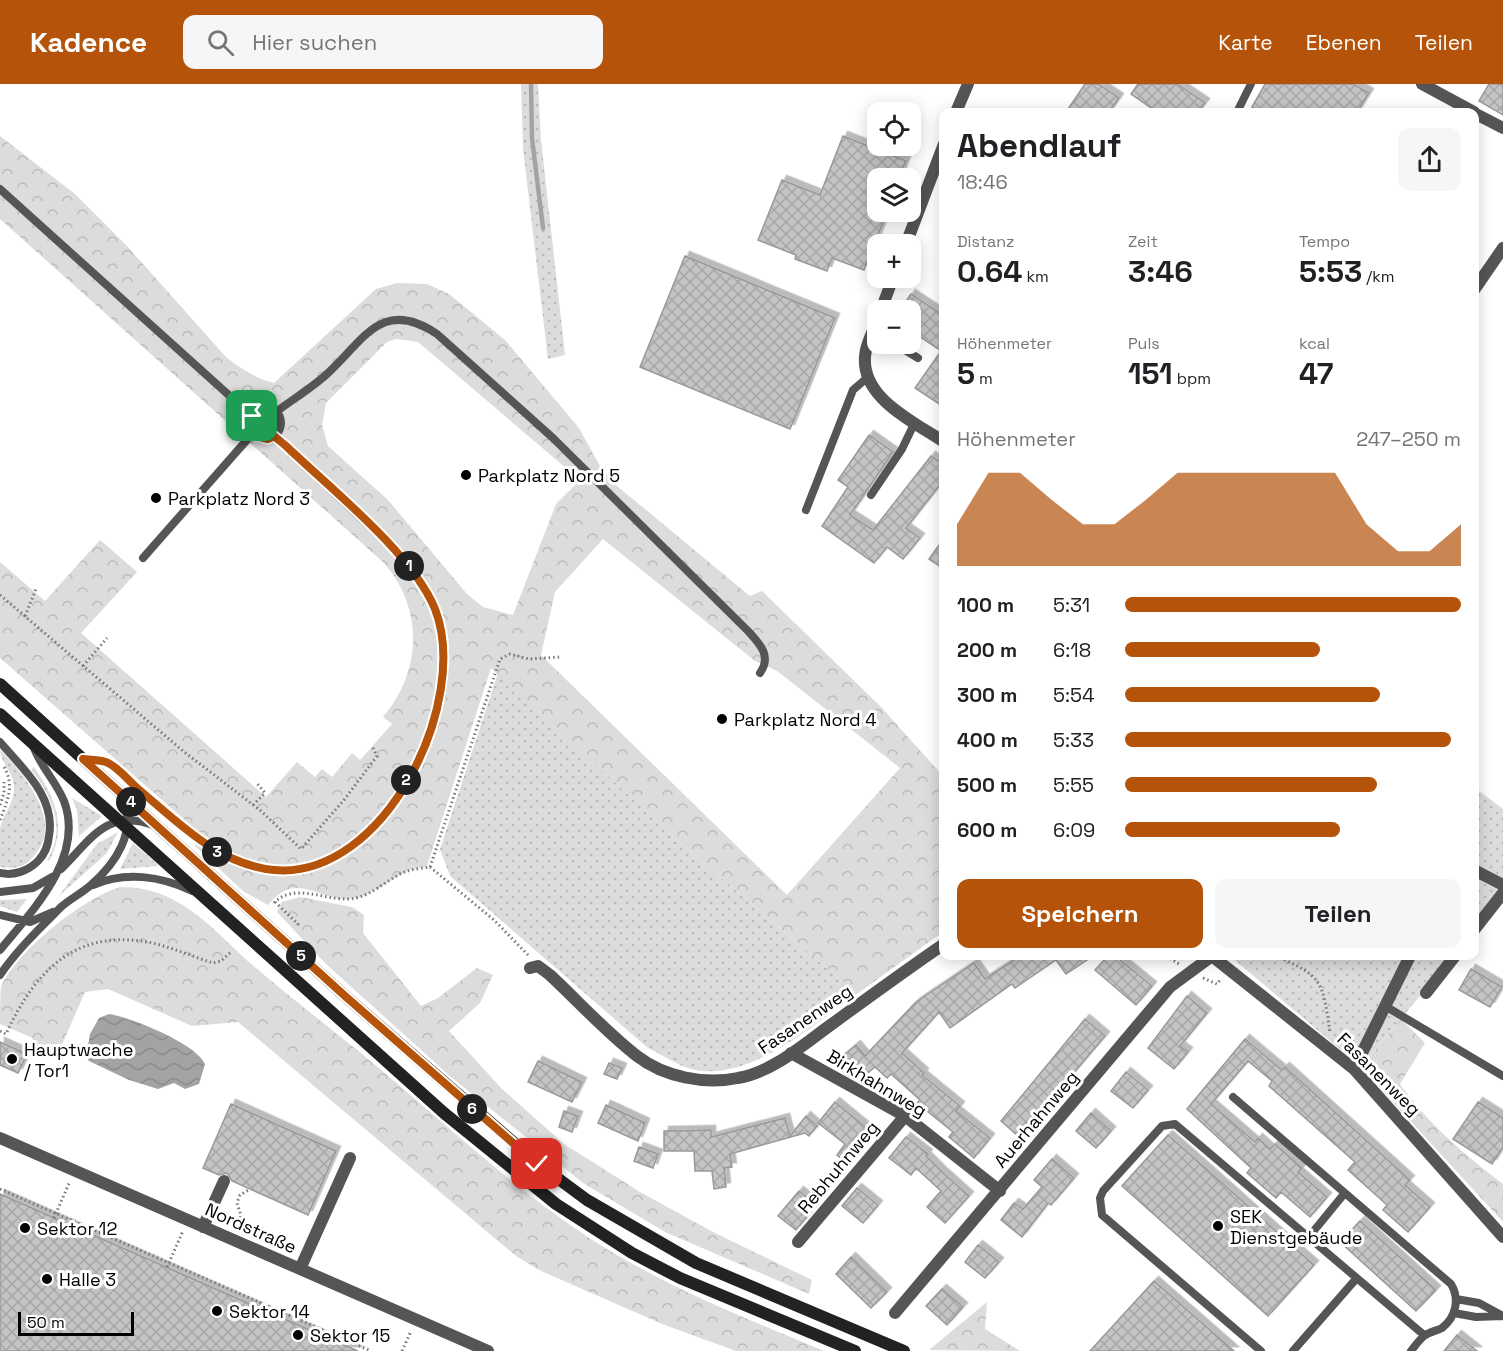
<!DOCTYPE html>
<html lang="de">
<head>
<meta charset="utf-8">
<style>
	:root { --surface:#fff; --page:#f6f6f6; --text:#202124; --muted:#757577; --accent:#b45309 }
	body { margin:0; font-family:"Space Grotesk",sans-serif; background:var(--page); color:var(--text); height:100vh; display:flex; flex-direction:column; font-size:22px; white-space:nowrap }
	* { box-sizing:border-box; margin:0 }
	p { font-size:20px; color:var(--muted) }
	.icon { flex:none; width:33px; height:33px; fill:none; stroke:currentColor; stroke-width:2; stroke-linecap:round; stroke-linejoin:round }
	.map { position:relative; flex:1; overflow:hidden }
	.side { position:absolute; left:939px; top:24px; width:540px; height:852px; display:flex; flex-direction:column; background:var(--surface); border-radius:12px; box-shadow:0 3px 15px #0003 }
	.side>* { flex:none }
	.fabs { position:absolute; left:867px; top:18px; display:grid; gap:12px }
	.fabs a { display:grid; place-items:center; width:54px; height:54px; border-radius:12px; background:var(--surface); box-shadow:0 3px 15px #0003; font-size:30px }
	.scale { position:absolute; left:18px; bottom:15px; width:116px; box-sizing:border-box; padding-left:6px; border:3px solid #000; border-top:0; font-size:16px; line-height:21px; white-space:nowrap; color:#000; -webkit-text-stroke:4px #fff; paint-order:stroke }
	.pin { position:absolute; display:grid; place-items:center; width:51px; height:51px; color:#fff; margin:-26px; border-radius:12px; box-shadow:0 3px 9px #0006 }
	.km { position:absolute; width:30px; height:30px; margin:-15px; border-radius:50%; background:#222; color:#fff; font-size:16px; line-height:30px; text-align:center }
	.round { display:grid; place-items:center; flex:none; width:63px; height:63px; border-radius:12px; background:var(--page) }
	.head { display:flex; align-items:center; justify-content:space-between; height:102px; padding:0 18px }
	h1 { font-size:33px; font-weight:600; line-height:45px }
	.figures { display:grid; grid-template-columns:repeat(3,1fr); gap:9px; height:102px; padding:6px 18px }
	.figures div { display:grid; align-content:center }
	.figures b { font-size:30px; font-weight:600 }
	.figures small { font-size:16px; font-weight:400 }
	.figures p { font-size:16px }
	.chart { height:168px; padding:12px 18px }
	.chart p { display:flex; justify-content:space-between }
	.chart svg { width:100%; height:108px; margin-top:6px; fill:var(--accent); opacity:.7 }
	.primary-button { display:flex; gap:12px; margin-top:auto; padding:12px 18px }
	.primary-button a { flex:1; height:69px; border-radius:12px; background:var(--accent); color:#fff; font-size:24px; font-weight:600; line-height:69px; text-align:center }
	.primary-button a+a { background:var(--page); color:var(--text) }
	ul { padding:0 18px; list-style:none; font-size:20px }
	li { display:grid; grid-template-columns:96px 72px 1fr; align-items:center; height:45px }
	li i { height:15px; border-radius:8px; background:var(--accent) }
	header { display:flex; align-items:center; gap:36px; box-sizing:border-box; height:84px; padding:0 30px; background:var(--accent); color:#fff }
	header strong { font-size:28px }
	nav { display:flex; gap:33px; margin-inline-start:auto; font-size:21px }
	.search { width:420px; height:54px; background:var(--page); display:flex; align-items:center; gap:15px; box-sizing:border-box; padding:0 21px; border-radius:12px; color:var(--muted); font-size:22px }
	.map>svg:first-child { display:block }
</style>
</head>
<body>
<header>
<strong>Kadence</strong>
<div class="search"><svg class="icon" aria-label="search" viewBox="0 0 24 24"><circle cx="10" cy="10" r="6"/><path d="M15 15l6 6"/></svg>Hier suchen</div>
<nav><a>Karte</a><a>Ebenen</a><a>Teilen</a></nav>
</header>
<div class="map">
<svg width="1503" height="1267" viewBox="0 0 1503 1267">
	<defs>
		<pattern id="green-dots" width="8" height="8" patternUnits="userSpaceOnUse" patternTransform="scale(1.5)"><rect width="8" height="8" fill="#dcdcdc"/><path d="M2 2h.1M6 6h.1" fill="none" stroke="#bbb" stroke-width="1.8" stroke-linecap="round"/></pattern>
		<pattern id="forest-crowns" width="20" height="18" patternUnits="userSpaceOnUse" patternTransform="scale(1.5)"><rect width="20" height="18" fill="#dcdcdc"/><path d="M2 6a3 3 0 1 1 6 0M12 15a3 3 0 1 1 6 0" fill="none" stroke="#bbb"/></pattern>
		<pattern id="water-waves" width="16" height="10" patternUnits="userSpaceOnUse" patternTransform="scale(1.5)"><rect width="16" height="10" fill="#a3a3a3"/><path d="M0 5q4-4 8 0t8 0" fill="none" stroke="#8b8b8b"/></pattern>
		<pattern id="building-cross-hatch" width="8" height="8" patternUnits="userSpaceOnUse" patternTransform="scale(1.5)"><rect width="8" height="8" fill="#c4c4c4"/><path d="M0 0l8 8M0 8l8-8" fill="none" stroke="#a7a7a7"/></pattern>
		<filter id="shadow"><feDropShadow dx="4.5" dy="-4.5" stdDeviation="0" flood-color="#0004"/></filter>
	</defs>
	<rect width="100%" height="100%" fill="#fff"/>
	<path fill="url(#green-dots)" d="M521 0H538L541 56 565 271 548 275 523 65Z
		M498 589 675 754 857 910C812 941 744 1004 685 983 673 978 660 970 648 964L450 792 440 765Z
		M0 665C24 692 66 737 33 773 24 784 14 785 0 783 0 771 0 757 0 745 3 730 14 720 14 704 14 688 0 679 0 665Z
		M34 683C55 713 68 743 49 777L47 776C67 745 52 711 31 686Z
		M1474 703 1503 725V811L1474 846Z
		M72 714 102 732 79 752 77 726Z
		M118 748 107 769 59 812 97 760Z
		M133 759 159 782 120 785Z
		M27 815 17 828 0 822V816Z
		M1230 872H1453L1361 983Z"/>
	<path fill="url(#forest-crowns)" fill-rule="evenodd" d="M0 52 75 110 127 162 226 273C242 285 255 294 274 299L376 205 397 199 427 200 449 210 505 256 579 344 601 384 617 402 750 512 762 507 881 623 943 692V848L857 910 675 754 491 584 427 782C419 784 411 785 404 789 386 798 367 816 345 815 316 814 295 787 268 821L243 807 195 762 194 744 0 574V478L45 517 100 456 137 488 81 549 266 713 297 678 315 693 322 685 332 693 352 669 360 676 392 640 383 633C422 587 424 525 384 479L0 135ZM396 255 418 258 580 396 556 420 513 531 483 523 467 510 388 416 328 362 322 341 326 319 387 258ZM603 455 755 577 776 586 900 684 787 811 541 571 555 508Z
		M120 803C186 803 215 851 263 890 306 926 351 960 393 996 462 1055 529 1117 607 1165 676 1207 750 1236 824 1267H736L662 1240 539 1186 516 1172 238 938 192 942 108 905 85 908 57 972 30 961 33 954 0 940C0 930 0 913 1 903 17 867 83 814 120 803Z
		M300 813 352 823 364 831 363 849 421 922 438 914 477 884 493 891 480 919 449 947 502 1005 564 1060 640 1108 711 1147 812 1196 809 1210 665 1148 583 1099 451 993 326 880 277 828 282 818Z
		M1401 935 1425 959 1400 1000C1429 1041 1464 1070 1503 1100V1138L1361 983Z
		M987 1218 985 1245 1020 1267 929 1266Z"/>
	<path fill="url(#water-waves)" d="M109 930C130 933 197 960 205 980L199 1000 185 1005 174 999 158 1005 129 996 89 977 86 973 90 950 99 934Z"/>
	<g fill="none" stroke-linecap="round" stroke-linejoin="round">
		<path stroke="#a3a3a3" stroke-width="4.5" d="M531 0 532 54 543 144"/>
	</g>
	<path fill="url(#building-cross-hatch)" stroke="#999" stroke-width="1.5" filter="url(#shadow)" d="M1085 0H1098L1119 14 1109 28H1066Z
		M1138 0H1177L1205 19 1198 28H1157L1131 10Z
		M1265 0H1353L1369 9 1357 28H1262L1252 23Z
		M1489 0H1503V31L1479 17Z
		M843 52 906 77 899 94H878V128H887L864 186 832 174 827 187 795 175 796 171 758 156 782 96 820 111Z
		M685 172 835 234 790 345 640 283Z
		M911 210 944 232V323L915 304 941 267 910 246V226H900Z
		M869 351 893 368 850 431 873 446 931 372 944 381V405L939 402 906 444 920 454 903 475 887 463 874 479 822 442 848 403 838 396Z
		M944 454V485L929 475Z
		M1020 872H1093L1066 890 1056 876 1015 904 1012 900 950 944 939 928 902 969 924 989 922 991 960 1022 956 1027 990 1054 974 1074 949 1053 953 1048 917 1019 920 1016 891 990 887 994 875 983 858 997 845 990 836 978 856 961 865 972 916 918 974 879 985 895Z
		M1108 872H1115L1152 902 1136 921 1095 886Z
		M1471 885 1502 903 1490 923 1459 906Z
		M1187 912 1207 929 1180 962 1188 968 1174 985 1148 964Z
		M1085 935 1105 952 1019 1053 1001 1037Z
		M1245 955 1282 986 1285 983 1410 1096 1405 1101 1430 1123 1408 1148 1383 1126 1387 1121 1348 1086 1355 1078 1269 1002 1272 997 1248 977 1211 1020 1255 1058 1258 1054 1270 1065 1275 1060 1302 1084 1298 1088 1327 1113 1310 1133 1281 1108 1276 1114 1247 1089 1251 1084 1187 1025Z
		M0 958 27 970 18 989 0 981Z
		M538 977 582 998 572 1018 528 998Z
		M609 979 622 984 617 995 604 990Z
		M1126 988 1148 1006 1133 1024 1111 1007Z
		M835 1018 874 1050 849 1081 837 1071 845 1060 818 1039Z
		M1478 1018 1503 1034V1063L1492 1080 1453 1055Z
		M231 1020 336 1067 308 1131 232 1097 227 1089 219 1091 203 1084Z
		M606 1021 645 1039 638 1057 598 1039Z
		M564 1027 578 1032 572 1048 559 1043Z
		M1091 1029 1111 1047 1096 1064 1076 1047Z
		M806 1032 817 1042 809 1052 805 1049 730 1070 732 1083 724 1084 726 1103 714 1105 712 1087H695L694 1067H664V1047L711 1046V1053L785 1034 790 1052Z
		M1168 1051 1314 1181 1268 1232 1122 1102Z
		M906 1053 928 1070 926 1072 942 1088 969 1112 945 1139 927 1123 941 1107 916 1084 911 1091 889 1074Z
		M639 1063 658 1070 653 1084 634 1077Z
		M1052 1075 1074 1094 1051 1121 1048 1119 1022 1153 1001 1136 1014 1119 1023 1125 1042 1103 1034 1096Z
		M857 1104 878 1121 863 1139 842 1122Z
		M799 1107 816 1121 796 1146 778 1132Z
		M0 1110 218 1206 358 1267H0Z
		M1360 1137 1436 1206 1416 1227 1340 1158Z
		M978 1161 999 1178 985 1194 965 1178Z
		M851 1173 887 1208 871 1224 836 1190Z
		M1154 1197 1234 1267H1090Z
		M942 1205 963 1223 947 1241 926 1222Z
		M1457 1251 1477 1267H1444Z"/>
	<g fill="none" stroke-linecap="round" stroke-linejoin="round">
		<path stroke="#777" stroke-width="3" stroke-dasharray="1.5 3" stroke-linecap="butt" d="M0 511 183 667 261 727 301 765 344 716 377 672 372 662
			M25 532 36 505
			M83 582 107 554
			M0 721 4 709V698
			M253 721 265 709 256 698
			M0 736C8 716 15 700 3 681
			M430 783 500 575 510 570 529 575 560 573
			M275 818 298 840 296 842
			M274 819C293 799 322 815 345 815 370 816 385 795 407 787 414 785 423 784 430 783L494 836 529 872
			M1166 872 1179 880
			M1276 872C1324 893 1322 897 1330 948
			M1203 894 1217 900 1220 896
			M0 947 6 950C34 889 74 845 147 858 169 862 191 872 213 879L221 877 232 867
			M0 1105 371 1267
			M54 1134 70 1097
			M237 1142 241 1132 237 1119 240 1111 250 1105
			M167 1183 183 1147
			M402 1267 411 1247"/>
		<path stroke="#555" stroke-width="8" d="M1237 28 1251 0
			M0 105 252 332
			M895 260 918 274
			M249 339a16 16 0 1 1 32 0a16 16 0 1 1-32 0Z
			M276 328C293 315 312 304 328 289 364 256 382 213 437 250L553 354 748 547C760 560 772 572 760 589
			M871 411 902 365 915 338
			M806 426 853 306 868 293
			M143 474 253 349
			M0 658C23 685 56 713 49 752 48 762 45 770 38 777 28 787 14 792 0 789
			M84 675C91 676 101 676 107 678 118 683 129 697 138 705 180 740 219 782 277 786 373 792 453 650 444 565 440 528 423 499 400 471L274 352
			M61 785C90 757 106 724 153 741
			M93 801C125 787 161 792 192 807
			M0 808 33 804 52 793
			M0 831 30 838 53 828
			M0 866C33 826 85 773 64 717 56 697 39 681 33 661
			M0 891C17 866 40 844 61 823 70 815 82 809 91 801 115 780 139 746 121 714
			M1385 922 1503 992
			M1233 1013 1451 1200C1460 1215 1456 1233 1442 1244 1436 1247 1429 1248 1424 1252 1419 1256 1415 1262 1411 1267
			M1308 1154 1344 1110
			M1456 1215 1479 1219 1503 1232
			M1454 1229 1476 1233 1503 1232
			M1261 1267 1102 1131 1100 1114 1103 1107 1162 1042 1175 1040 1424 1251
			M1293 1267 1356 1195"/>
		<path stroke="#555" stroke-width="12" d="M1422 0 1474 28
			M956 28 968 0
			M1474 29 1503 44
			M906 160 944 60
			M1474 206 1503 164
			M881 226 893 194
			M878 235C874 245 868 256 866 266 856 312 913 337 944 358
			M1474 786 1503 801
			M1474 846 1503 809
			M1212 872 1354 985 1503 1153
			M530 884 538 882 550 891C579 918 606 948 637 972 664 993 705 1001 738 994 773 988 804 960 832 940 869 913 906 886 944 860
			M1426 909 1455 872
			M791 969 905 1032 1000 1107
			M1354 985 1410 872
			M0 1054 488 1267
			M203 1143 224 1097
			M798 1158 905 1032
			M300 1185 350 1074
			M895 1229 1170 903 1212 872"/>
		<path stroke="#222" stroke-width="12" d="M0 600 345 912 537 1079 587 1116 696 1179 904 1267
			M0 630 444 1029 556 1120 632 1169 680 1194 855 1267"/>
	</g>
	<g fill="none" stroke-linecap="round" stroke-linejoin="round">
		<g stroke="#fff" stroke-width="12">
			<path id="route" d="M252 332 250 342 256 352 268 355 274 352 286 362C331 405 412 469 435 525 471 617 385 796 274 786 217 780 179 739 137 704 128 696 117 682 106 678 100 676 90 676 83 675L345 912 537 1080"/>
		</g>
		<use href="#route" stroke="#b45309" stroke-width="8"/>
	</g>
	<g fill="#000" stroke="#fff" stroke-width="2">
		<circle cx="466" cy="391" r="6"/>
		<circle cx="156" cy="414" r="6"/>
		<circle cx="722" cy="635" r="6"/>
		<circle cx="12" cy="975" r="6"/>
		<circle cx="1218" cy="1142" r="6"/>
		<circle cx="25" cy="1144" r="6"/>
		<circle cx="47" cy="1195" r="6"/>
		<circle cx="217" cy="1227" r="6"/>
		<circle cx="298" cy="1251" r="6"/>
	</g>
	<g text-anchor="middle" dominant-baseline="central" stroke-width="6" stroke-linejoin="round" paint-order="stroke">
		<g font-size="18" fill="#000" stroke="#fff" text-anchor="start">
			<text x="478" y="391">Parkplatz Nord 5</text>
			<text x="168" y="414">Parkplatz Nord 3</text>
			<text x="734" y="635">Parkplatz Nord 4</text>
			<text x="24" y="965">Hauptwache<tspan x="24" dy="21">/ Tor1</tspan></text>
			<text x="1230" y="1132">SEK<tspan x="1230" dy="21">Dienstgebäude</tspan></text>
			<text x="37" y="1144">Sektor 12</text>
			<text x="59" y="1195">Halle 3</text>
			<text x="229" y="1227">Sektor 14</text>
			<text x="310" y="1251">Sektor 15</text>
		</g>
		<g font-size="18" fill="#000" stroke="#fff">
			<text transform="translate(805 935) rotate(-34)">Fasanenweg</text>
			<text transform="translate(1379 990) rotate(45)">Fasanenweg</text>
			<text transform="translate(877 999) rotate(31)">Birkhahnweg</text>
			<text transform="translate(1036 1035) rotate(-50)">Auerhahnweg</text>
			<text transform="translate(838 1083) rotate(-50)">Rebhuhnweg</text>
			<text transform="translate(251 1144) rotate(24)">Nordstraße</text>
		</g>
	</g>
</svg>
<div class="fabs">
<a><svg class="icon" aria-label="locate" viewBox="0 0 24 24"><circle cx="12" cy="12" r="6"/><path d="M12 2v4M12 18v4M2 12h4M18 12h4"/></svg></a>
<a><svg class="icon" aria-label="layers" viewBox="0 0 24 24"><path d="M12 4l9 5-9 5-9-5zM3 14l9 5 9-5"/></svg></a>
<a>+</a>
<a>−</a>
</div>
<div class="scale">50 m</div>
<div class="pin" style="left:252px;top:332px;background:#1e9e55"><svg class="icon" aria-label="arrive" viewBox="0 0 24 24"><path d="M6 21V4h12l-3 4 3 4H6"/></svg></div>
<div class="pin" style="left:537px;top:1080px;background:#d93025"><svg class="icon" aria-label="check" viewBox="0 0 24 24"><path d="M5 12l5 5 9-10"/></svg></div>
<b class="km" style="left:409px;top:482px">1</b>
<b class="km" style="left:406px;top:696px">2</b>
<b class="km" style="left:217px;top:768px">3</b>
<b class="km" style="left:131px;top:718px">4</b>
<b class="km" style="left:301px;top:872px">5</b>
<b class="km" style="left:472px;top:1025px">6</b>
<section class="side">
<div class="head"><div><h1>Abendlauf</h1><p>18:46</p></div><a class="round"><svg class="icon" aria-label="share" viewBox="0 0 24 24"><path d="M12 15V3M7 8l5-5 5 5M5 13v7h14v-7"/></svg></a></div>
<div class="figures">
<div><p>Distanz</p><b>0.64<small> km</small></b></div>
<div><p>Zeit</p><b>3:46</b></div>
<div><p>Tempo</p><b>5:53<small> /km</small></b></div>
</div>
<div class="figures">
<div><p>Höhenmeter</p><b>5<small> m</small></b></div>
<div><p>Puls</p><b>151<small> bpm</small></b></div>
<div><p>kcal</p><b>47</b></div>
</div>
<div class="chart"><p><span>Höhenmeter</span>247–250 m</p>
<svg viewBox="0 0 160 44" preserveAspectRatio="none"><path d="M0 44V27L10 6L20 6L30 17L40 27L50 27L60 17L70 6L80 6L90 6L100 6L110 6L120 6L130 27L140 38L150 38L160 27V44z"/></svg>
</div>
<ul>
<li><b>100 m</b>5:31<i style="width:100%"></i></li>
<li><b>200 m</b>6:18<i style="width:58%"></i></li>
<li><b>300 m</b>5:54<i style="width:76%"></i></li>
<li><b>400 m</b>5:33<i style="width:97%"></i></li>
<li><b>500 m</b>5:55<i style="width:75%"></i></li>
<li><b>600 m</b>6:09<i style="width:64%"></i></li>
</ul>
<div class="primary-button"><a>Speichern</a><a>Teilen</a></div>
</section>
</div>
</body>
</html>
